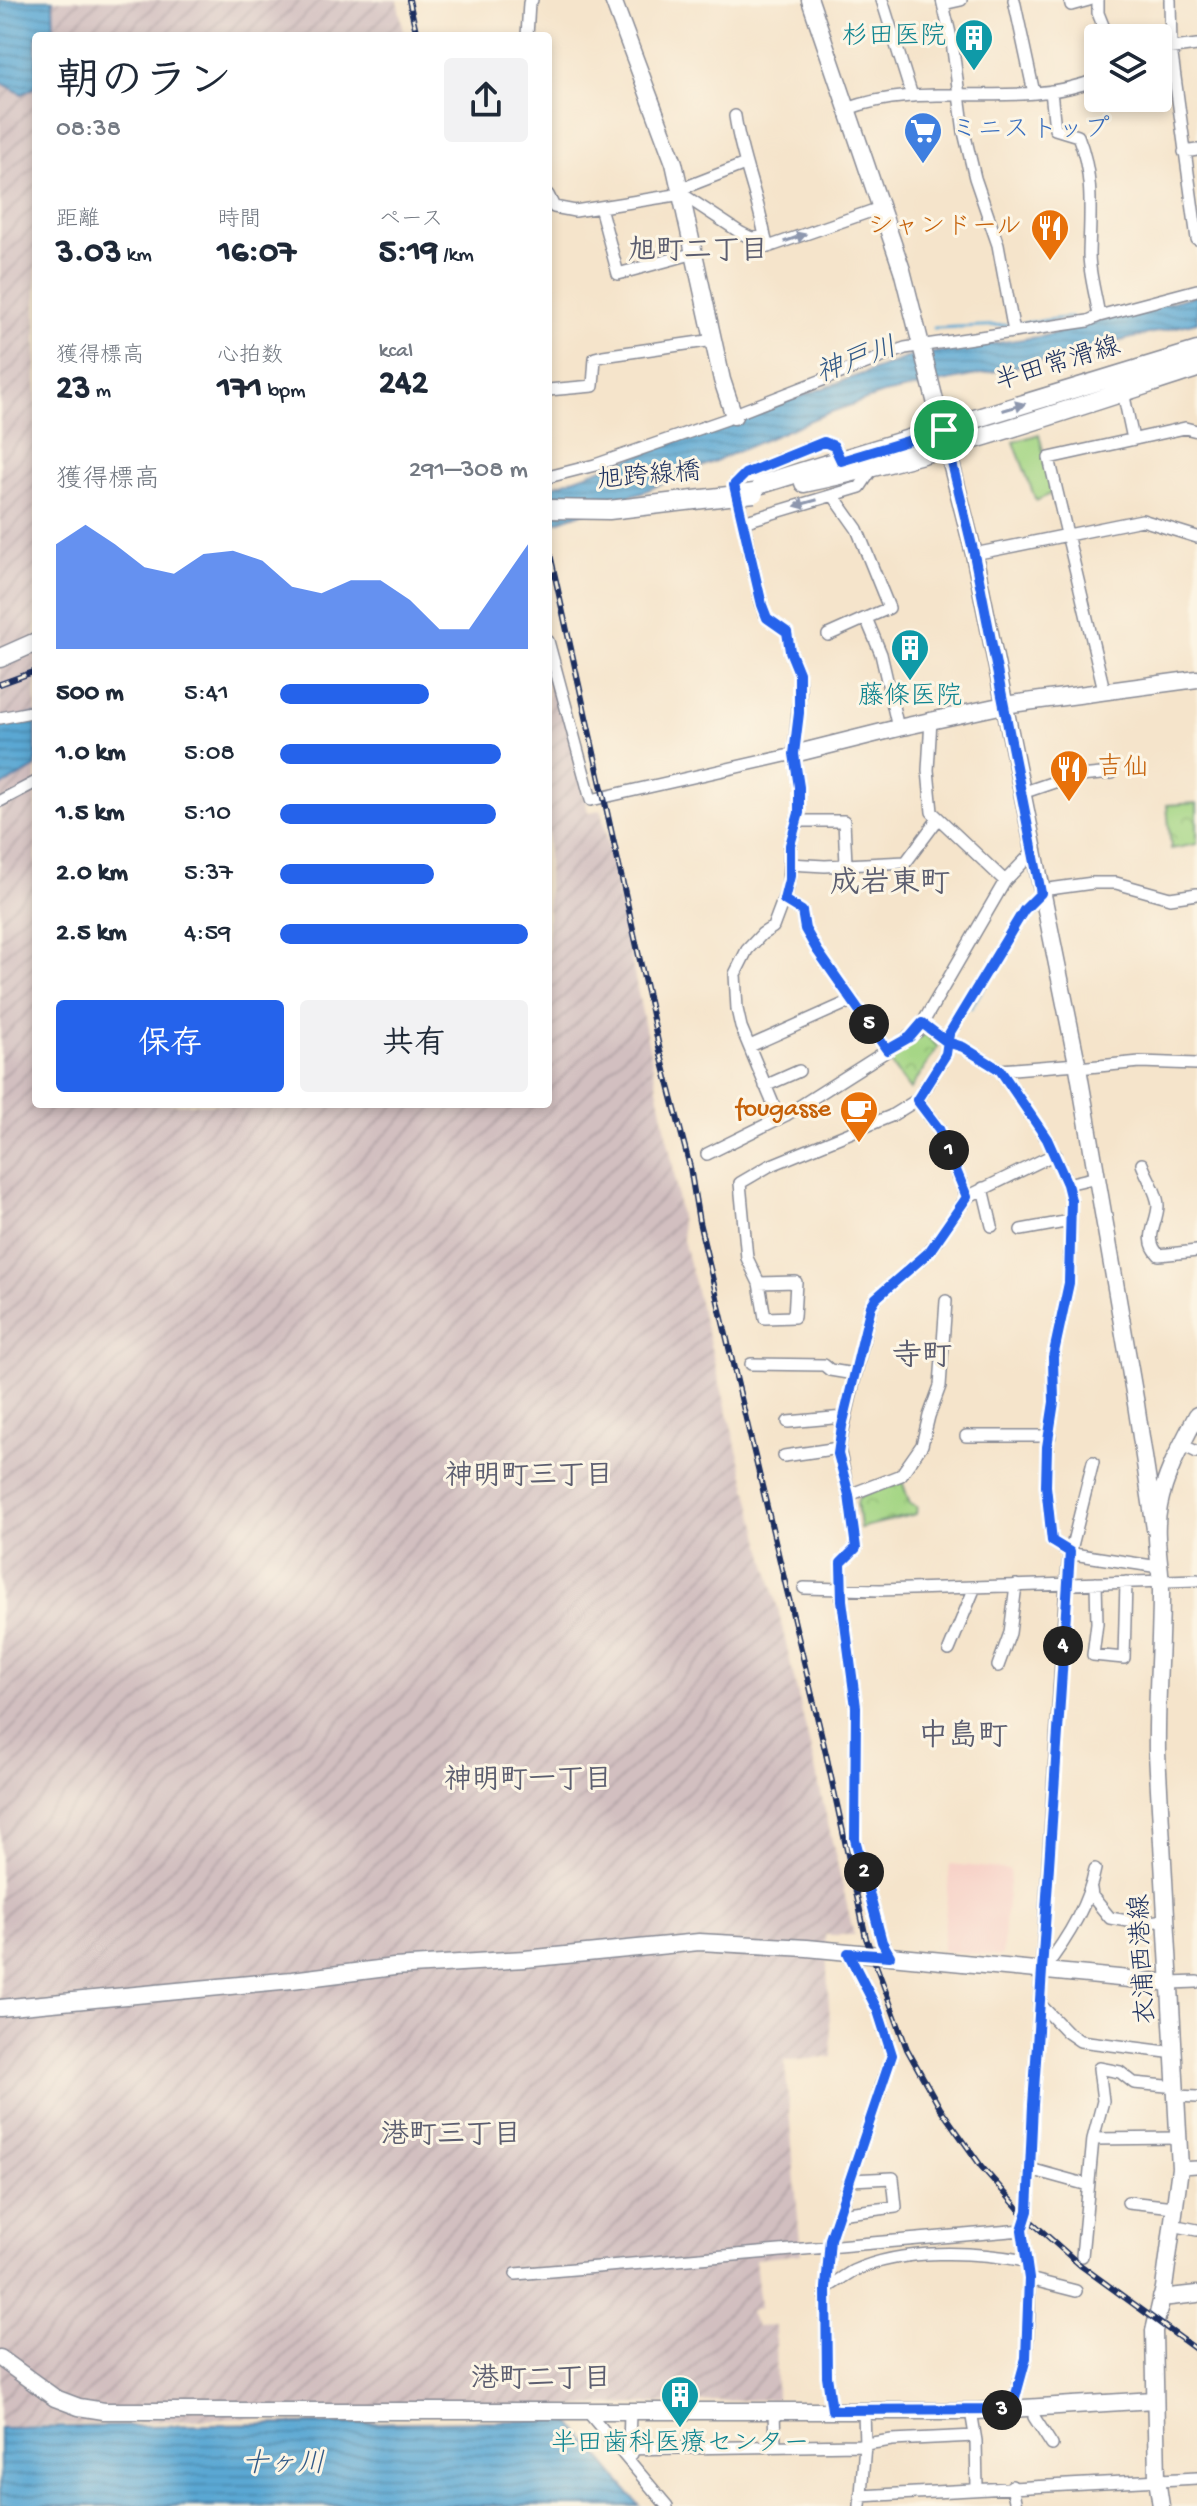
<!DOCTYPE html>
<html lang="ja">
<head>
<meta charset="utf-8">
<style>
	:root { --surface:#fff; --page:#f2f2f3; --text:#1f2937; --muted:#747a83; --accent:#2563eb }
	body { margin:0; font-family:"Gochi Hand","Klee One",sans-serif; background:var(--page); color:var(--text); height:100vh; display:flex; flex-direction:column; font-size:30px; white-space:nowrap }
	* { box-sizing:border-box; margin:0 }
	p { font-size:26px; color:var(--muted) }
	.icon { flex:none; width:44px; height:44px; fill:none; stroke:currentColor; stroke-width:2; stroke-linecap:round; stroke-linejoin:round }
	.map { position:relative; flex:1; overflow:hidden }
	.panel { position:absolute; left:32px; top:32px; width:520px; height:1076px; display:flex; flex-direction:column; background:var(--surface); border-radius:8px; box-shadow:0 4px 12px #0003 }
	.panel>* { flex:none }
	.fabs { position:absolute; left:1084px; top:24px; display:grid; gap:16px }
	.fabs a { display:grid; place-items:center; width:88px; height:88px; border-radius:8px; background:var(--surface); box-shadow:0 4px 12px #0003; font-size:40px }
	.pin { position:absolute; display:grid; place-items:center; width:68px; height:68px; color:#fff; margin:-34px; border:4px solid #fff; border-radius:50%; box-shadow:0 2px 8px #0007 }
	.km { position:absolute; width:40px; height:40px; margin:-20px; border-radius:50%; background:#222; color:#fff; font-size:22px; line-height:40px; text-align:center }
	.round { display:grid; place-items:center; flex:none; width:84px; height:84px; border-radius:8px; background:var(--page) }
	.headline { display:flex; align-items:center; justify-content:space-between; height:136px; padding:0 24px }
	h1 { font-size:44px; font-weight:700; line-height:60px }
	.metrics { display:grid; grid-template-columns:repeat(3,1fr); gap:12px; height:136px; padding:8px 24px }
	.metrics div { display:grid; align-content:center }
	.metrics b { font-size:34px; font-weight:700 }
	.metrics small { font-size:22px; font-weight:400 }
	.metrics p { font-size:22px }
	.chart { height:224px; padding:16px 24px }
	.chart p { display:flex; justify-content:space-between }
	.chart svg { width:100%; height:144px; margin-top:8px; fill:var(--accent); opacity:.7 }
	.action { display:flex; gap:16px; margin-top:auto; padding:16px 24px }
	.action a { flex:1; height:92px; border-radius:8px; background:var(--accent); color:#fff; font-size:32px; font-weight:700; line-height:92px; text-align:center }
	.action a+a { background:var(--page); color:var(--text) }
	ul { padding:0 24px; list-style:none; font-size:26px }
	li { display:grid; grid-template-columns:128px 96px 1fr; align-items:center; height:60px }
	li i { height:20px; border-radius:10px; background:var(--accent) }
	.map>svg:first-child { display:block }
</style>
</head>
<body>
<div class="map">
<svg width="1197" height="2506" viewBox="0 0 1197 2506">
	<defs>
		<pattern id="industrial-furrows" width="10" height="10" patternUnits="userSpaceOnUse" patternTransform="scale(2)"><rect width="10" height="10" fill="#d2bfc0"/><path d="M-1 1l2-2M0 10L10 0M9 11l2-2" fill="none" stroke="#b4a4a7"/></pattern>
		<pattern id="park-crowns" width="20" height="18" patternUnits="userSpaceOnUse" patternTransform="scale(2)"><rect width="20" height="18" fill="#a5d685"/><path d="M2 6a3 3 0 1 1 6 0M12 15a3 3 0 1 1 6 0" fill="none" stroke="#8db875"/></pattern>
		<pattern id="water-rules" width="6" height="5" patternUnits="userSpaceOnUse" patternTransform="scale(2)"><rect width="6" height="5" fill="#5aa7d3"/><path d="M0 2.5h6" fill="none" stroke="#4a88ae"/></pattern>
	</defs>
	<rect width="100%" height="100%" fill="#fcf5e5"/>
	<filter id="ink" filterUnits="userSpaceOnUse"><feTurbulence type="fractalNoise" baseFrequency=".0125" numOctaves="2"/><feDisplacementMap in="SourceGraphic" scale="16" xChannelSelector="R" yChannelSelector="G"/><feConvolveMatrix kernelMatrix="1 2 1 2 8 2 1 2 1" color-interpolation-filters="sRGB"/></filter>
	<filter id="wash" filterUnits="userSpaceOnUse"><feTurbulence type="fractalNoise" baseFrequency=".006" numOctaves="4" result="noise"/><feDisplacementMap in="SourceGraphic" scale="32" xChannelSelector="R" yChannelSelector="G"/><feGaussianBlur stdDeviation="1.8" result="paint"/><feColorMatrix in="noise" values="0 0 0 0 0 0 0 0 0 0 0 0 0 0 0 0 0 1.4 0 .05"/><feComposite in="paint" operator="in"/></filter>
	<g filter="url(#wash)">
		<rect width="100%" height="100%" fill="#f5e4cb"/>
		<path fill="#f7d1c7" d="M950 1864 1010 1870 1002 1956 942 1951Z"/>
		<path fill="url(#industrial-furrows)" d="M0 0H397L405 36H36V714L0 722Z
			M548 638 588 812 601 810 673 1166 683 1240 773 1588 854 1935H825L832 2057 785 2061 801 2254 755 2259 760 2308 750 2312 756 2327 775 2326 776 2399 0 2427V787L36 767V1104H548Z"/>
		<path fill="#a5d685" stroke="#608272" stroke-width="2" d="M1039 434 1053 493 1036 501 1014 442Z"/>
		<path fill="url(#park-crowns)" stroke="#608272" stroke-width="2" d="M1197 803V844L1171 849 1167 805Z
			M925 1034 938 1047 910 1090 886 1058Z
			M902 1481 910 1504 917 1507 916 1514 860 1528 857 1503 859 1497Z"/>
		<path fill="url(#water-rules)" stroke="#3a6b98" stroke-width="2" d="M0 0H53L54 36H36V87L22 94 0 82Z
			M1197 295V322L1011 368 883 394 825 414 650 489 548 525V488L912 356 1044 336Z
			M36 714V767L0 787V722Z
			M569 2420 640 2506H0V2428Z"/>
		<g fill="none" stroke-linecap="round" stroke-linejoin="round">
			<path stroke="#5aa7d3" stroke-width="3" d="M1016 324 1072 317
				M934 328 1009 325
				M971 1008 1029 912"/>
		</g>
	</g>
	<g filter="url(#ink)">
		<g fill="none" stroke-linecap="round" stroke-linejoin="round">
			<g stroke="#888a94" stroke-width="14">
				<path id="street" d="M882 0 912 96
					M942 0 952 42 964 132 975 178 998 245 1014 332
					M1014 0 1034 93
					M1070 0 1071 5 1089 0
					M1098 0V13L1108 38
					M1170 0 1171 48 1197 239
					M943 4 961 0
					M527 36 529 3 532 0
					M1158 52 1166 49 1197 45
					M1051 91 1055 129 1078 136C1094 176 1090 212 1089 254 1089 273 1096 296 1099 316
					M847 109C928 79 1018 111 1098 79
					M735 116C741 158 758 196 765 237
					M1184 152 1197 150
					M681 189 745 164
					M548 195 554 207 575 211 682 194 741 233 751 238 765 237 768 247 880 208
					M600 207 618 274 695 253
					M548 390 593 386 595 358 603 356 714 340
					M1123 392 1133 439
					M841 461 834 446 824 442 745 474 734 485 743 522 860 487 872 469
					M548 477 595 465 727 419 740 412 905 348 1088 321 1099 316 1197 290
					M833 495 857 529 889 608 866 618 881 654 898 728
					M743 522 762 605 767 618 787 632 790 651 799 673 800 691 794 754 799 787V813L790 845 788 887 773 927 762 934 747 950 735 974 737 1009 741 1027 779 1118
					M974 554 1142 520 1197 537
					M828 635 866 618
					M548 641 591 800 794 754
					M1104 690 1049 458 1185 428 1197 431
					M0 718 36 711
					M931 720 928 770 932 812 1005 881
					M1022 793 1069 777 1112 773
					M0 801 36 782
					M797 821H844L846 864
					M789 864 825 866 906 862 938 819
					M784 900 802 911 805 929 817 950 887 1050
					M922 1023 947 1042 963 1047 1000 1070 1047 1139 1067 1184 1071 1200 1069 1283 1053 1357 1054 1402 1047 1447 1046 1486 1052 1541 1073 1554 1159 1567
					M750 1046 853 1000
					M1078 1068 1140 1062 1197 1064
					M1000 1070 1077 1064
					M765 1086 799 1071
					M707 1154 786 1115 918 1031 1005 881 1033 852
					M1142 1164C1146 1176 1158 1193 1158 1206 1157 1225 1143 1239 1159 1255L1197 1251
					M1067 1184 1097 1177
					M983 1188 992 1226
					M967 1197 1055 1154
					M1021 1230 1070 1221
					M759 1283 796 1282 794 1317 765 1318 759 1283 747 1258 740 1183 769 1166 891 1116 917 1100 946 1054 949 1034 1024 910 1049 889 1093 883H1116L1170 898 1197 894
					M751 1364 824 1365 830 1370 854 1374
					M788 1422 844 1417
					M966 1436H1050
					M1182 1445 1197 1452
					M784 1456 839 1448
					M849 1495 901 1475 922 1445 929 1416 940 1386 946 1301
					M1096 1583 1097 1623 1093 1655 1124 1658 1126 1582
					M804 1588 880 1590 1197 1580
					M949 1650 975 1587
					M998 1666 1010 1633 1016 1585
					M1091 1889 1092 1896 1110 1918 1139 1923 1167 1920
					M890 1956 882 1942 855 1839 856 1707 842 1600 841 1563 856 1548 849 1495 839 1448 871 1306 876 1298 929 1252 967 1197 939 1129 917 1100
					M1043 1970C1066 1941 1088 1905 1095 1869
					M1171 1983 1197 1982
					M1039 2003 1067 2032 1080 2041 1175 2053
					M1177 2096 1197 2097
					M1093 2139 1179 2138
					M1180 2168 1197 2167
					M1030 2169 1088 2185
					M1128 2202 1174 2207
					M838 2214 896 2207 893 2178 850 2180
					M1172 2225 1197 2230
					M1082 2256 1093 2139 1103 2101 1099 2068 1120 2072 1134 2083 1177 2087
					M516 2274 1022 2230
					M1029 2279 1076 2291
					M826 2288C835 2283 844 2276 853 2271 903 2248 973 2251 1026 2261
					M1035 2407 1034 2417 1052 2445
					M1012 2409 1026 2358 1029 2313V2279L1022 2230 1028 2211 1033 2105 1066 1584 1069 1558 1093 1462
					M832 2410 827 2376 826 2288 830 2239 892 2055 878 2011 848 1953
					M630 2411 629 2449 632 2454
					M774 2411 775 2446
					M971 2411 976 2441 977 2488
					M588 2412 667 2506
					M619 2449 859 2445 892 2440 975 2436
					M1012 2486 1016 2506
					M860 2496 1197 2478
					M860 2506 865 2445 864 2410"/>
			</g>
			<g stroke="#888a94" stroke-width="19">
				<path id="secondary" d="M613 0 674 163 722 380 734 416
					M810 0 902 270 974 554 1078 1068 1136 1404 1155 1529
					M794 754 898 728 1004 705 1197 679
					M0 2008 292 1980 394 1967 525 1959 699 1942 807 1948 1171 1983
					M1161 2298 1197 2294
					M0 2358 55 2398 79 2407 104 2411H977L1154 2400
					M1161 2506 1157 2479 1154 2331 1164 2288 1180 2168 1157 1753C1156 1699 1161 1646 1161 1592 1161 1562 1153 1536 1159 1506 1165 1474 1182 1444 1197 1415"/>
			</g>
			<g stroke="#888a94" stroke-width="21">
				<path id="primary" d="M804 483C938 455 1068 410 1197 368
					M752 487 1197 351
					M0 658 36 642"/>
			</g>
			<use href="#street" stroke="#fff" stroke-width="11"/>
			<use href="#secondary" stroke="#fff" stroke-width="16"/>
			<use href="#primary" stroke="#fff" stroke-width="18"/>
			<g stroke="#1b2f5e" stroke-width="6">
				<path id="rail" d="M409 0 417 36
					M548 545 660 1051 690 1167 699 1222 826 1754 866 1938 907 2049 940 2108 981 2166 1026 2217 1080 2265 1197 2350
					M0 684 36 671"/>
			</g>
			<use href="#rail" stroke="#fcf5e5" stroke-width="3" stroke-dasharray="9" stroke-linecap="butt"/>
			<g stroke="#888a94" stroke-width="21" stroke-linecap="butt">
				<path id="primary-bridge" d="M548 509 609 510 754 493"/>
			</g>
			<use href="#primary-bridge" stroke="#fff" stroke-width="18"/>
		</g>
		<defs><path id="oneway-solid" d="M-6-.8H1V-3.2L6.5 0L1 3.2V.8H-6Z" transform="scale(2)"/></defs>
		<g fill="#8d97ae">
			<use href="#oneway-solid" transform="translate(795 238) rotate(-19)"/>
			<use href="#oneway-solid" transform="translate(1014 407) rotate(-17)"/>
			<use href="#oneway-solid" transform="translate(806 503) rotate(164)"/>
		</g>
	</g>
	<g fill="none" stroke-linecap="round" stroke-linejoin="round" filter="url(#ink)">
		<g stroke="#fff" stroke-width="16">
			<path id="route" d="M944 430 974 554 1041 893 1024 910 949 1034 946 1054 917 1100 939 1129 967 1197 929 1252 876 1298 871 1306 842 1426 838 1454 849 1495 856 1548 841 1563 842 1600 856 1707 855 1839 882 1942 890 1956 848 1953 878 2011 892 2055 830 2239 826 2288 827 2376 832 2410 1012 2409 1026 2358 1029 2279 1022 2230 1028 2211 1033 2105 1070 1552 1052 1541 1046 1486 1047 1447 1054 1402 1053 1357 1069 1283 1071 1200 1067 1184 1047 1139 1000 1070 963 1047 947 1042 922 1023 910 1037 887 1050 817 950 805 929 802 911 784 900 790 876V845L799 813V787L794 754 799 713V673L790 651 787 632 767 618 762 605 734 485 745 474 824 442 834 446 841 461 944 430"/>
		</g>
		<use href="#route" stroke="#2563eb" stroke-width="10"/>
	</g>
	<defs>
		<g id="building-pin" transform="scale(2)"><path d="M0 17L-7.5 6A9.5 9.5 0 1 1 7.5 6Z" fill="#0f9aa8" stroke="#fcf5e5"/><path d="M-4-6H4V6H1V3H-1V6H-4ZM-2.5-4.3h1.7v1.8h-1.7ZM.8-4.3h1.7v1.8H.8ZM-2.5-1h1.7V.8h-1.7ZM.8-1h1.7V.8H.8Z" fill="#fff"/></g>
		<g id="supermarket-pin" transform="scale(2)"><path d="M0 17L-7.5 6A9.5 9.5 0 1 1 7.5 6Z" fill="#3f7fe0" stroke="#fcf5e5"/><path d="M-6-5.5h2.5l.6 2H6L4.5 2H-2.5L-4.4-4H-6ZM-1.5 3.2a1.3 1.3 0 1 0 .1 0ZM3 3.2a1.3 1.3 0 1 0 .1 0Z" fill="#fff"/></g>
		<g id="restaurant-pin" transform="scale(2)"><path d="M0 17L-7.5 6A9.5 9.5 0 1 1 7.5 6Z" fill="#e8710a" stroke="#fcf5e5"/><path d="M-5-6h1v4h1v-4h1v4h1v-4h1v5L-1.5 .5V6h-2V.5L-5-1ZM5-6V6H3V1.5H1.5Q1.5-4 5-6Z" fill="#fff"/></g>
		<g id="cafe-pin" transform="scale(2)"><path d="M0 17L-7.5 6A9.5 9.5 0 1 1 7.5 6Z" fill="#e8710a" stroke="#fcf5e5"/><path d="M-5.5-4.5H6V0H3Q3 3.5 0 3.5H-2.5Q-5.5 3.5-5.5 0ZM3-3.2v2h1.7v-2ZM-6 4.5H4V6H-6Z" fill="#fff"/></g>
	</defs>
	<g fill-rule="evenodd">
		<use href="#building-pin" x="974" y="38"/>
		<use href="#supermarket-pin" x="923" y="131"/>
		<use href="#restaurant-pin" x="1050" y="228"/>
		<use href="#building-pin" x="910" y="648"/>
		<use href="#restaurant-pin" x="1069" y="769"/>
		<use href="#cafe-pin" x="859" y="1110"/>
		<use href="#building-pin" x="680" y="2395"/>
	</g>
	<g text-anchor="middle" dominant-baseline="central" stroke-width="6" stroke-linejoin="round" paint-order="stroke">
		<g font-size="26" fill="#0d838f" stroke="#fcf5e5">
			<text x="946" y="38" text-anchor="end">杉田医院</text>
			<text x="910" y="698">藤條医院</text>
			<text x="680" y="2445">半田歯科医療センター</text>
		</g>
		<g font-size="26" fill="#366cbe" stroke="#fcf5e5" text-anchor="start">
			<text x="951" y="131">ミニストップ</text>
		</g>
		<g font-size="26" fill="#c56008" stroke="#fcf5e5" text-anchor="end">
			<text x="1022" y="228">シャンドール</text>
			<text x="1097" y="769" text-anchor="start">吉仙</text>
			<text x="831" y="1110">fougasse</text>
		</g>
		<g font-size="26" fill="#1b2f5e" stroke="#fcf5e5">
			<text transform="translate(1058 366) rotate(-17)">半田常滑線</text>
			<text transform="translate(649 478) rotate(-5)">旭跨線橋</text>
			<text transform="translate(1145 1959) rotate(-93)">衣浦西港線</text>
		</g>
		<g font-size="28" font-weight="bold" fill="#5c5e70" stroke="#fcf5e5">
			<text x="698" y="252">旭町二丁目</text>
			<text x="529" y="1477">神明町三丁目</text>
			<text x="528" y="1781">神明町一丁目</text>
			<text x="451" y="2136">港町三丁目</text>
			<text x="541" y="2380">港町二丁目</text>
		</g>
		<g font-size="28" font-style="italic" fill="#315987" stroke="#fcf5e5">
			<text transform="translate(857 362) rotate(-20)">神戸川</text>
			<text x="283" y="2465">十ヶ川</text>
		</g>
		<g font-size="30" font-weight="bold" fill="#5c5e70" stroke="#fcf5e5">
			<text x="890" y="885">成岩東町</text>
			<text x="922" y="1358">寺町</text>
			<text x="963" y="1738">中島町</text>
		</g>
	</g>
</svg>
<div class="fabs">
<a><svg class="icon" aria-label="layers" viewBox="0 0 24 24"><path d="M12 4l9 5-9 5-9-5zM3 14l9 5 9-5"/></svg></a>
</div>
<div class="pin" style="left:944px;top:430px;background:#1e9e55"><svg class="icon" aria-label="arrive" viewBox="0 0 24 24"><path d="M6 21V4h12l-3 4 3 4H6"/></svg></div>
<b class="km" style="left:949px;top:1150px">1</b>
<b class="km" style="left:864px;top:1872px">2</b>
<b class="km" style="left:1002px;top:2410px">3</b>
<b class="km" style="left:1063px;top:1646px">4</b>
<b class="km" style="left:869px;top:1024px">5</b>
<section class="panel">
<div class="headline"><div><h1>朝のラン</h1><p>08:38</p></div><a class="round"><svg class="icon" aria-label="share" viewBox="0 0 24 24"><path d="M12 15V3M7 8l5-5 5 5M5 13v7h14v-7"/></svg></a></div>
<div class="metrics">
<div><p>距離</p><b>3.03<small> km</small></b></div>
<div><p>時間</p><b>16:07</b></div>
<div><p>ペース</p><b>5:19<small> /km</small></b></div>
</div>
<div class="metrics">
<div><p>獲得標高</p><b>23<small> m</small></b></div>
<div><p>心拍数</p><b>171<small> bpm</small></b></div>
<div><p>kcal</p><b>242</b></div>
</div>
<div class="chart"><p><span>獲得標高</span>291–308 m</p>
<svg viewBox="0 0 160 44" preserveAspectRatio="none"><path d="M0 44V12L10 6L20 12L30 19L40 21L50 15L60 14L70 17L80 25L90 27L100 23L110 23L120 29L130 38L140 38L150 25L160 12V44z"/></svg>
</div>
<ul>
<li><b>500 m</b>5:41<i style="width:60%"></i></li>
<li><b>1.0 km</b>5:08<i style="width:89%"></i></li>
<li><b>1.5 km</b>5:10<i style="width:87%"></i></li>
<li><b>2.0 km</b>5:37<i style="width:62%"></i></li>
<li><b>2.5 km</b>4:59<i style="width:100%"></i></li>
</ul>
<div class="action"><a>保存</a><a>共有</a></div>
</section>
</div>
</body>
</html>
